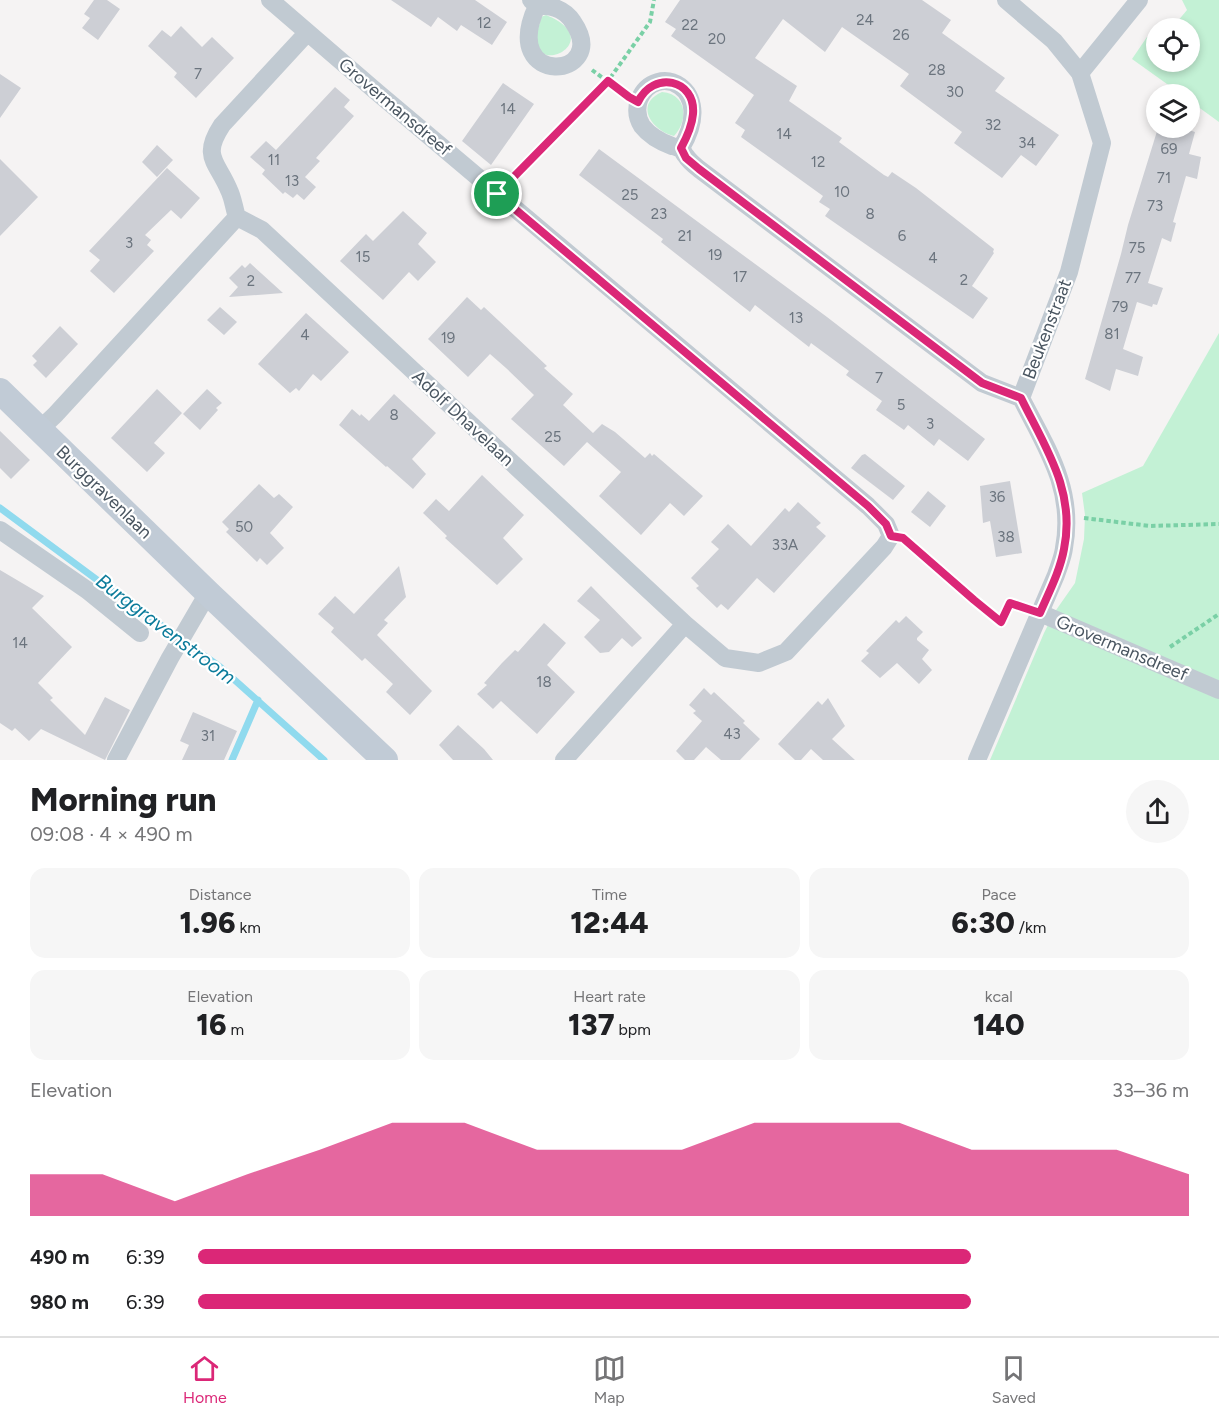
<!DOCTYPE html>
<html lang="en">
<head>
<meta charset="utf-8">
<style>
	:root { --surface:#fff; --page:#f6f6f6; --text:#202124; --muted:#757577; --line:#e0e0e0; --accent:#db2777 }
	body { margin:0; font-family:Figtree,sans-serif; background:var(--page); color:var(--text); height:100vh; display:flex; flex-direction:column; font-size:22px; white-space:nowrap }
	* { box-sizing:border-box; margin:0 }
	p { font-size:20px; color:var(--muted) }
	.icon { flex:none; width:33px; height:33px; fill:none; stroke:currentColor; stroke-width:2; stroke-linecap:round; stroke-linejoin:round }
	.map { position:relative; height:760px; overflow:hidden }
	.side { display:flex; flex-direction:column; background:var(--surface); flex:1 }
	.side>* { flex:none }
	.tools { position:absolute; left:1146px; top:18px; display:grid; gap:12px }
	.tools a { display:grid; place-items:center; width:54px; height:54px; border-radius:50%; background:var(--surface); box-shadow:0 3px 9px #0003; font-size:30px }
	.pin { position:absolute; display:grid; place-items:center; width:51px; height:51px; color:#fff; margin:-26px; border:3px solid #fff; border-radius:50%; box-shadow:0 2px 6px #0007 }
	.round { display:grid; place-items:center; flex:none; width:63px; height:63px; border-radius:32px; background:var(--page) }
	.head { display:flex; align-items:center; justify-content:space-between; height:102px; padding:0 30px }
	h1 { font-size:33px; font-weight:800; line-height:45px }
	.stats { display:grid; grid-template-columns:repeat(3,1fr); gap:9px; height:102px; padding:6px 30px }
	.stats div { display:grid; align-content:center; border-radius:15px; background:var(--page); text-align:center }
	.stats b { font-size:30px; font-weight:800 }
	.stats small { font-size:16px; font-weight:400 }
	.stats p { font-size:16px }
	.chart { height:168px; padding:12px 30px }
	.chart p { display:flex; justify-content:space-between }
	.chart svg { width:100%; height:108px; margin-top:6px; fill:var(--accent); opacity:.7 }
	ul { padding:0 30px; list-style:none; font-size:20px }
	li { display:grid; grid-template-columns:96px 72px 1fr; align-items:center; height:45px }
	li i { height:15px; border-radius:8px; background:var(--accent) }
	.menu { display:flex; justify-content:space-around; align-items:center; height:84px; border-top:2px solid var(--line); background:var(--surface); font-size:16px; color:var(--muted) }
	.menu a { display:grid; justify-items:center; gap:3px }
	.menu .current { color:var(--accent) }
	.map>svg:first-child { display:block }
</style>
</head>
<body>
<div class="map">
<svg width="1219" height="760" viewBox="0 0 1219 760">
	<rect width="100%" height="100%" fill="#f5f3f3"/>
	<path fill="#c3f1d5" d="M1182 0H1219V122L1190 101V94H1181L1132 59 1147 37 1156 38V62H1190V28H1172L1187 10Z
		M546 15C606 39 539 76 536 41 536 34 540 24 541 17Z
		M662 92C687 94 689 120 674 136 651 130 634 104 662 92Z
		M1219 333V760H990L1044 633 1054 613 1075 583 1084 539 1085 515 1082 493 1143 466Z"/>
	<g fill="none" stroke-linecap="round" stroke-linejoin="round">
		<path stroke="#90daee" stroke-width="7" d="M0 508 104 585 219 666 324 760
			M232 760 258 700"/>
	</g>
	<path fill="#cdcfd5" d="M94 0H107L120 9 98 40 82 28 90 18 84 14Z
		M391 0H475L507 22 492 45 461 25 457 31 438 17 431 27Z
		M680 0H922L951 20 942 33 1005 78 995 91 1059 135 1036 166 1021 155 1002 178 954 143 962 132 900 86 909 74 842 27 825 52 783 19 755 58 797 86 789 101 842 138 839 142 884 175 888 177 892 172 916 188 994 249 993 252 994 253 972 286 988 298 973 319 825 216 830 209 819 202 823 196 741 137 745 130 735 123 754 95 671 36 676 29 665 22Z
		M181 26 202 47 212 37 234 58 196 98 174 77 177 73 148 46 162 30 171 37Z
		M0 74 21 88 0 118Z
		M503 83 534 104 491 165 462 141Z
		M335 87 350 100 344 107 354 116 316 158 320 161 305 177 316 187 304 200 297 194 293 198 285 192 283 194 262 174 265 170 250 157 266 141 276 150Z
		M1158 128H1183L1195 132 1189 154 1201 157 1197 179 1186 176 1173 222 1176 223 1171 242 1162 238 1148 283 1163 288 1157 305 1153 304 1152 307 1137 302 1123 349 1143 357 1138 376 1116 369 1110 391 1085 379 1121 254 1128 225Z
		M157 145 173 160 157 177 142 162Z
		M599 149 827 317 985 439 968 461 939 439 934 446 908 425 904 430 876 410 882 401 846 375 849 371 811 343 809 347 755 305 750 312 741 305 661 242 663 239 579 175Z
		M0 159 38 197 0 236Z
		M167 168 200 198 181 219 171 210 145 235 151 240 147 245 154 251 114 293 90 271 100 260 89 251Z
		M403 211 427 233 418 244 436 262 418 281 409 272 383 300 340 261 366 234 373 241Z
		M250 263 283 293 229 297 238 287 229 278 242 265 245 268Z
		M467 297 481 310 484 307 547 366 544 368 573 394 563 405 593 433 602 424 615 432 645 458 650 453 652 456 654 454 703 496 684 516 670 503 641 535 599 496 621 472 587 442 564 466 511 419 534 395 506 368 490 354 468 377 428 339Z
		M220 307 237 322 224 335 207 320Z
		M306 313 349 352 321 381 313 374 299 391 296 388 290 393 258 364Z
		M60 326 78 344 46 378 33 365 37 361 32 356Z
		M157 389 182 413 154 443 165 453 147 472 111 438Z
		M207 389 222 403 216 408 218 410 200 430 183 414Z
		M394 394 436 433 412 459 426 474 413 489 387 466 386 467 339 425 352 409 360 416 361 414 369 421Z
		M0 431 30 460 11 479 0 468Z
		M865 454 905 486 893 500 851 468 862 455Z
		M482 475 524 515 503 538 523 559 497 585 445 538 447 536 423 513 436 499 449 511Z
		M1010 481 1022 553 996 557 990 521 983 523 980 486Z
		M259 484 274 498 279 494 293 507 270 533 284 548 267 565 260 558 257 562 226 532 229 529 222 522Z
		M928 491 946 506 930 527 911 512Z
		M798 502 821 523 816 527 826 536 774 593 757 578 728 610 721 604 717 608 696 588 699 586 691 578 719 549 711 542 728 524 751 546 785 508 789 512Z
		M399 566 406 597 384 620 388 623 377 635 432 691 410 715 386 692 393 684 365 658 362 661 331 632 334 628 318 614 335 596 354 614Z
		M0 570 44 596 32 608 72 647 38 683 53 698 50 700 85 735 105 697 130 710 105 760 41 729 29 741 15 728 12 731 0 723Z
		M591 586 642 638 632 647 622 638 609 652 600 653 584 637 600 620 577 601Z
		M906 616 923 632 917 638V640L929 650 922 659 932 670 919 684 897 663 880 678 861 661 869 653 866 651 896 620 899 623Z
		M544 623 566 643 547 665 575 692 537 734 501 701 493 709 477 694 487 685 484 683 502 663 515 650 518 652Z
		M704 688 711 695 714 692 745 721 743 723 760 739 740 760H721L706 747 694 760H685L676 751 702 721 693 713 696 711 689 705Z
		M828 698 845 726 832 739 855 760H823L811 749 801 760H795L778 744 818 701 822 705Z
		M193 712 237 731 224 760H182L189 745 180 741Z
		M458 725 484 749 493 760H453L439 745Z"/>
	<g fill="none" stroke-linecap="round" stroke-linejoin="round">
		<path stroke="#7ad0a6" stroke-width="4" stroke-dasharray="4.5 3" stroke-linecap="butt" d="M592 70 622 92
			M510 179 608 81 650 22 654 0
			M1084 518 1150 526 1219 524
			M909 543 974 600 1001 622 1010 603 1022 607
			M1170 647 1219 614"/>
		<path stroke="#c1cad2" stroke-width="18" d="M270 0 378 93 868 506 886 524 891 536 884 547 786 652 759 663 725 658 685 624 564 760
			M531 0 537 6C551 5 565 9 573 22 612 79 498 89 537 6
			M1080 73 1139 0
			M681 148C718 87 655 60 639 100 636 109 637 118 642 126 649 135 661 142 672 146 673 146 680 148 681 149 683 151 684 154 686 156 689 161 694 165 699 169L982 383 1021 398
			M237 217C234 208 233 198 229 190 217 161 201 157 222 125L307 33
			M39 430 55 415 237 217 262 230 685 624
			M0 530 87 590 140 633
			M1040 613 1219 690
			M116 760 170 658 208 593
			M977 760 1056 575C1059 566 1063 557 1064 548 1075 489 1046 447 1021 398L1069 272 1102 143 1080 73 1054 41 1006 0"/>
		<path stroke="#c1cbd6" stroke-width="26" d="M0 391 208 593 385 760"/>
	</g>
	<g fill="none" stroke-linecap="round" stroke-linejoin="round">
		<g stroke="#fff" stroke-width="12">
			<path id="route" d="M608 81 629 97 638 102C653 70 696 79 693 114 692 126 687 137 681 148L686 158 699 169 982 383 1021 398C1045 447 1076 491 1064 549 1060 571 1049 592 1040 613L1010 603 1001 622 974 600 903 538 891 536 886 524 868 506 497 194Z"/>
		</g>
		<use href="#route" stroke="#db2777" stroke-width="8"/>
	</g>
	<g text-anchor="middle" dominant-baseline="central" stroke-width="4.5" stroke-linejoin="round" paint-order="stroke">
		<g font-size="15" fill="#6b747e">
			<text x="865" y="20">24</text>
			<text x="484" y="23">12</text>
			<text x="690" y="25">22</text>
			<text x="901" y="35">26</text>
			<text x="717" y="39">20</text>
			<text x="937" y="70">28</text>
			<text x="198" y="74">7</text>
			<text x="955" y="92">30</text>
			<text x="508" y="109">14</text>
			<text x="993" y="125">32</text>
			<text x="784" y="134">14</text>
			<text x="1027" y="143">34</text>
			<text x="1169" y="149">69</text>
			<text x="274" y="160">11</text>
			<text x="818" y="162">12</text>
			<text x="1164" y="178">71</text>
			<text x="292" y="181">13</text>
			<text x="842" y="192">10</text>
			<text x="630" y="195">25</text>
			<text x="1155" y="206">73</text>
			<text x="659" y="214">23</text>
			<text x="870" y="214">8</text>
			<text x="685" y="236">21</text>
			<text x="902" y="236">6</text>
			<text x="129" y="243">3</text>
			<text x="1137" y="248">75</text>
			<text x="715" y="255">19</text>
			<text x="363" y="257">15</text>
			<text x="933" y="258">4</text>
			<text x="740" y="277">17</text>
			<text x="1133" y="278">77</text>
			<text x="964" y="280">2</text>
			<text x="251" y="281">2</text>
			<text x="1120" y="307">79</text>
			<text x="796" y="318">13</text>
			<text x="1112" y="334">81</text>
			<text x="305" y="335">4</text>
			<text x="448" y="338">19</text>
			<text x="879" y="378">7</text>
			<text x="901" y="405">5</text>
			<text x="394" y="415">8</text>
			<text x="930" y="424">3</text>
			<text x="553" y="437">25</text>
			<text x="997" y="497">36</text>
			<text x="244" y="527">50</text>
			<text x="1006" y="537">38</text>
			<text x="785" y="545">33A</text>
			<text x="20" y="643">14</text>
			<text x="544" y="682">18</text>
			<text x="732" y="734">43</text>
			<text x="208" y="736">31</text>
		</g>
		<g font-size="18" fill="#4a5661" stroke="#fff">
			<text transform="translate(395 107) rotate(40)">Grovermansdreef</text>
			<text transform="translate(1047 329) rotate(-69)">Beukenstraat</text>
			<text transform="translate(463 418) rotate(43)">Adolf Dhavelaan</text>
			<text transform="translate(104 492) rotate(44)">Burggravenlaan</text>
			<text transform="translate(1122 648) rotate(23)">Grovermansdreef</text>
		</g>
		<g font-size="20" font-style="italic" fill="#0c7c9b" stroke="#fff">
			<text transform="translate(166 629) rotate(37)">Burggravenstroom</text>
		</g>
	</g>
</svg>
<div class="tools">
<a><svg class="icon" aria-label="locate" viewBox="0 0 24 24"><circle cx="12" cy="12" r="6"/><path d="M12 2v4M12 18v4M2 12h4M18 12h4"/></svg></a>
<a><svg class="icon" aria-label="layers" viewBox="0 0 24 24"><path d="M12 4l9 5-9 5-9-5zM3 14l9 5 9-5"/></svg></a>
</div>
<div class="pin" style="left:497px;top:194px;background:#1e9e55"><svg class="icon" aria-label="arrive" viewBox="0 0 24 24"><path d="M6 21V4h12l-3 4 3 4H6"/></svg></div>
</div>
<section class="side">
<div class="head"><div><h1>Morning run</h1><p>09:08 · 4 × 490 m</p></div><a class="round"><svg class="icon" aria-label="share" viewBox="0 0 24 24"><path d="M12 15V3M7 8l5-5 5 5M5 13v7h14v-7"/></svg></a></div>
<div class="stats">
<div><p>Distance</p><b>1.96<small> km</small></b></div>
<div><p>Time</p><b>12:44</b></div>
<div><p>Pace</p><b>6:30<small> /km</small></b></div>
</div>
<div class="stats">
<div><p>Elevation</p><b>16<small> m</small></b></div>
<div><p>Heart rate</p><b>137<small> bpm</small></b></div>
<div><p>kcal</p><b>140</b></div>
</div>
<div class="chart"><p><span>Elevation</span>33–36 m</p>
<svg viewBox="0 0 160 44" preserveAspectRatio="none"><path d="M0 44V27L10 27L20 38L30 27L40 17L50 6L60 6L70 17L80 17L90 17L100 6L110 6L120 6L130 17L140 17L150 17L160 27V44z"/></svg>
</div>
<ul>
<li><b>490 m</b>6:39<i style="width:78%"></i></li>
<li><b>980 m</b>6:39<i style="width:78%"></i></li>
</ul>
</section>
<nav class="menu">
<a class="current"><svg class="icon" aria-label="home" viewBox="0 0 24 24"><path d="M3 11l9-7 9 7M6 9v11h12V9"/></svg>Home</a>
<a><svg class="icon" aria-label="map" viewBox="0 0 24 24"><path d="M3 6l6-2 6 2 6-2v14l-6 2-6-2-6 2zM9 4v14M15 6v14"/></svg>Map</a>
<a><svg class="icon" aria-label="saved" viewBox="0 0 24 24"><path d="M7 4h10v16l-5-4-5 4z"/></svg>Saved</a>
</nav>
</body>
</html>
